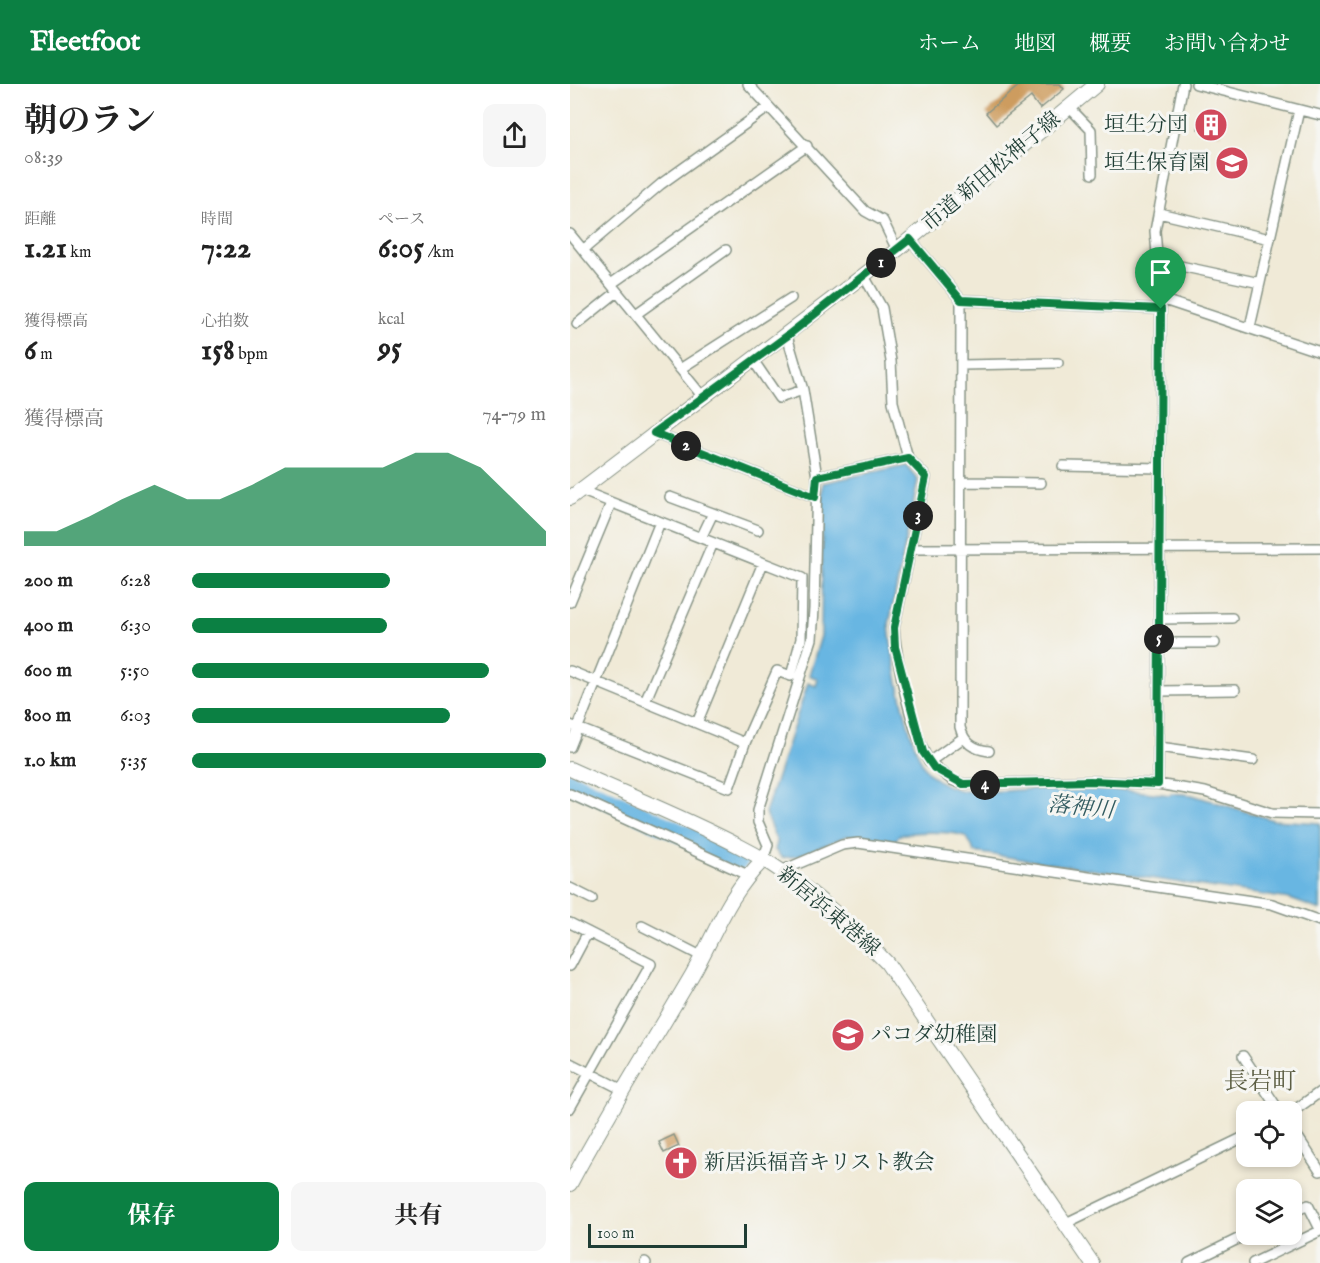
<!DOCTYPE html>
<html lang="ja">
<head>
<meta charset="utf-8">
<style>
	:root { --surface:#fff; --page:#f6f6f6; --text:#222; --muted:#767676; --accent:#0b8043 }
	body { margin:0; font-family:"IM FELL English","Noto Serif JP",serif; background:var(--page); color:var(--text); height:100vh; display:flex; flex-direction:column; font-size:22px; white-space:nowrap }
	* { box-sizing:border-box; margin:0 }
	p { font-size:20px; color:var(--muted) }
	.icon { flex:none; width:33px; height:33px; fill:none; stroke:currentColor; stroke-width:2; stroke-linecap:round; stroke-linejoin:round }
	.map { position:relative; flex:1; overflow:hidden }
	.panel { display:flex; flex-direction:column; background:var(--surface); width:570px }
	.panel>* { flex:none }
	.tools { position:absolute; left:666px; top:1017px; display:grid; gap:12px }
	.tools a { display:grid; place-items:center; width:66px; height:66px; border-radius:12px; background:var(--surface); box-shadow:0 3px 9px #0003; font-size:30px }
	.scale { position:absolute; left:18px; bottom:15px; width:159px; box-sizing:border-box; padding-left:6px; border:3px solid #1f3d34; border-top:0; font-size:16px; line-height:21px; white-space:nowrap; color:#1f3d34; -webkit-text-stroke:4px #f6f6f2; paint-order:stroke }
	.pin { position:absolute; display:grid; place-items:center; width:51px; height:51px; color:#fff; margin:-62px -26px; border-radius:50% 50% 50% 0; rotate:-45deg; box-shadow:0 0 6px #0007 }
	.pin .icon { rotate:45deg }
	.km { position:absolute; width:30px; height:30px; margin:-15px; border-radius:50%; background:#222; color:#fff; font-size:16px; line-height:30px; text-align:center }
	.round { display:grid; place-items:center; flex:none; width:63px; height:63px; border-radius:12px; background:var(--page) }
	.head { display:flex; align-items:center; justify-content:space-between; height:102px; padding:0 24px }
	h1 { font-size:33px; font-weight:700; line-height:45px }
	.stats { display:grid; grid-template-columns:repeat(3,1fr); gap:9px; height:102px; padding:6px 24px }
	.stats div { display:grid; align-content:center }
	.stats b { font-size:30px; font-weight:700 }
	.stats small { font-size:16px; font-weight:400 }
	.stats p { font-size:16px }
	.chart { height:168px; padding:12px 24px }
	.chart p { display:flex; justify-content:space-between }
	.chart svg { width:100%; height:108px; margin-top:6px; fill:var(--accent); opacity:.7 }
	.primary-button { display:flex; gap:12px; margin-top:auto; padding:12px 24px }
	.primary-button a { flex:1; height:69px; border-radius:12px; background:var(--accent); color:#fff; font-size:24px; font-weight:700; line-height:69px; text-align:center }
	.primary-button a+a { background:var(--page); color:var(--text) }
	ul { padding:0 24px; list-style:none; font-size:20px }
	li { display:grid; grid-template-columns:96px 72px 1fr; align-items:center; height:45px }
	li i { height:15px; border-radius:8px; background:var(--accent) }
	header { display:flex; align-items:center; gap:36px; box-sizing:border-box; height:84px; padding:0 30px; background:var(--accent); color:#fff }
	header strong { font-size:28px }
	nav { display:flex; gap:33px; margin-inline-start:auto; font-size:21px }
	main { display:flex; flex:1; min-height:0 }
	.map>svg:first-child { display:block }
</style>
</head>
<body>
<header>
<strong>Fleetfoot</strong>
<nav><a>ホーム</a><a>地図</a><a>概要</a><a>お問い合わせ</a></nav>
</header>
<main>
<section class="panel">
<div class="head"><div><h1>朝のラン</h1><p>08:39</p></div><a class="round"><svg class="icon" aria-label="share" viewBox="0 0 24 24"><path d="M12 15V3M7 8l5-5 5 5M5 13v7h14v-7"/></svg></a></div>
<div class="stats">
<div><p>距離</p><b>1.21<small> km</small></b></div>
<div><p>時間</p><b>7:22</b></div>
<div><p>ペース</p><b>6:05<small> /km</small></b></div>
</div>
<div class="stats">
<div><p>獲得標高</p><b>6<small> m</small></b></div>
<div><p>心拍数</p><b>158<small> bpm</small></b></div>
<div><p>kcal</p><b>95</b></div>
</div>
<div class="chart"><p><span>獲得標高</span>74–79 m</p>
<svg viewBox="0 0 160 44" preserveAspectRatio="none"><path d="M0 44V38L10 38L20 32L30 25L40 19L50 25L60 25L70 19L80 12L90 12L100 12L110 12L120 6L130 6L140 12L150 25L160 38V44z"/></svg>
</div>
<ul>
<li><b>200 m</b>6:28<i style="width:56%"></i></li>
<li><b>400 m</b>6:30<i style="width:55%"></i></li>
<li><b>600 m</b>5:50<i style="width:84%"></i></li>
<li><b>800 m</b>6:03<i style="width:73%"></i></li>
<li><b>1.0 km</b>5:35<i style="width:100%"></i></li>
</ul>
<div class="primary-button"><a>保存</a><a>共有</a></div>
</section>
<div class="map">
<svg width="750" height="1179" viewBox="0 0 750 1179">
	<rect width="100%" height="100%" fill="#f6f6f2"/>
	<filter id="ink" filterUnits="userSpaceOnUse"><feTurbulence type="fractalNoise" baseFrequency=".0167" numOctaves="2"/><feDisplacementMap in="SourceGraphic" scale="12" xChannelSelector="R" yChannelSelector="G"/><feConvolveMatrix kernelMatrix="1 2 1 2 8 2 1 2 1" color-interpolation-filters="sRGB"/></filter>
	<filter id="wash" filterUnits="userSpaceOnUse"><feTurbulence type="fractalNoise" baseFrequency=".008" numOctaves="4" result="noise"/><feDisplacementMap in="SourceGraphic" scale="24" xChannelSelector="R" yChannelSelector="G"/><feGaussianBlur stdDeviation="1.35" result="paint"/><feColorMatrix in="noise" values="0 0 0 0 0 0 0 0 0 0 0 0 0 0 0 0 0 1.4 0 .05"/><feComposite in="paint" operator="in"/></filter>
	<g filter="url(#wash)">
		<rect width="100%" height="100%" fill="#f0ead7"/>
		<path fill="#67b6e2" stroke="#437a8b" stroke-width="1.5" d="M336 381 348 396 319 540C321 570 340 675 362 692 371 699 384 706 395 707 421 710 451 705 477 704 519 703 560 706 600 711L601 709 622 711 703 736 750 739V826L720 815 404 768C402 762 400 756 394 752 384 747 338 747 328 752L326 756 277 752 227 772 212 774 205 766 207 758 195 729 238 599 246 602 248 595 239 591 251 552 253 399Z"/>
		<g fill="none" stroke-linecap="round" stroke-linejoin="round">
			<path stroke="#67b6e2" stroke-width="20" d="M0 698 169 776"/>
		</g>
		<g id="blocks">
			<path fill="#cd9c5f" d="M451 0H490L494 5 470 25 461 13 426 41 416 29Z
				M631 32 653 37 650 50 628 45Z
				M104 1051 109 1062 94 1069 89 1058Z"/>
		</g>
	</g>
	<g filter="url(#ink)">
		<use href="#blocks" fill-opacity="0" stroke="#889486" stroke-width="1.5"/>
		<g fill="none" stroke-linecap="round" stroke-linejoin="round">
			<g stroke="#889486" stroke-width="12">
				<path id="street" d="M178 0 295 127 313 137 327 166
					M613 0 585 147 591 215 750 268
					M626 0 750 31
					M499 23 521 46 522 90
					M589 129 700 155
					M0 150 133 313
					M340 155 391 216
					M13 166 91 100 199 23
					M587 177 690 199
					M294 192 312 224 321 277 323 318 338 374
					M41 200 237 62
					M591 215 588 700 635 708 702 729 750 730
					M66 230 156 166
					M7 240 47 208
					M680 243 729 26
					M183 276 209 314 233 306
					M392 281 488 279
					M110 285 221 214
					M84 349 245 413
					M493 382 590 384
					M247 393 338 374 356 393 324 544C327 581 341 645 359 678L393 654
					M392 398 471 399
					M100 413 188 446
					M131 454 143 429
					M341 465 750 464
					M0 518 41 419
					M589 535 662 534
					M589 559H645
					M0 587 175 659
					M589 607 665 606
					M75 618 143 459
					M127 639 193 479
					M0 641 159 704 175 659 207 587 221 592 231 555 232 494 10 406
					M0 663 90 438
					M589 663 683 676
					M419 667C403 665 394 659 390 643L391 216 591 225
					M359 678 382 696 393 700 520 697 588 700
					M0 710 178 791
					M193 776 198 761 188 738V726L242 555 244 525 247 393 233 306 217 252
					M211 787 272 761 288 759 702 820 750 837
					M0 804 22 815
					M0 839 81 880 0 1024
					M72 842 131 872
					M0 882 18 848
					M673 972 710 1028
					M0 979 53 1006
					M722 1028 750 1008
					M722 1044 750 1087
					M722 1129 738 1121 750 1145
					M494 1140 676 1052
					M75 1178 76 1179
					M619 1179 678 1150
					M683 1179 750 1147"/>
			</g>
			<g stroke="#889486" stroke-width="16">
				<path id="secondary" d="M0 414 327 166 527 0
					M0 685C57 711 116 734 171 763 223 789 277 837 317 879L522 1179
					M0 1100C38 1029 81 961 122 891 146 849 157 812 193 776"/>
			</g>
			<use href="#street" stroke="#fff" stroke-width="9"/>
			<use href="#secondary" stroke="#fff" stroke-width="14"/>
		</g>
	</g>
	<g fill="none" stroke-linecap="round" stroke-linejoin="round" filter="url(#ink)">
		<g stroke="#fff" stroke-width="12">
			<path id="route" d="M340 155 391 216 591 225 588 700 520 697 393 700 364 684 353 668 325 563 324 544 356 393 338 374 247 393 245 413 84 349 217 252Z"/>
		</g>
		<use href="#route" stroke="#0b8043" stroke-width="8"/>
	</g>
	<defs>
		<g id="building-disc" transform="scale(1.725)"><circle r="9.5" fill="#d1495b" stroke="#f6f6f2"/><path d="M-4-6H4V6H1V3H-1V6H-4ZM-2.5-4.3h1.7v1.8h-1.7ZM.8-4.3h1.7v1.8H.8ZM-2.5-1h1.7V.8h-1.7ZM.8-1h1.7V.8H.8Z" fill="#fff"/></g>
		<g id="school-disc" transform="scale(1.725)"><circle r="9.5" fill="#d1495b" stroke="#f6f6f2"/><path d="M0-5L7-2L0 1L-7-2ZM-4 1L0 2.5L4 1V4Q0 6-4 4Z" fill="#fff"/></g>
		<g id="church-disc" transform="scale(1.725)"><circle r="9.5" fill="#d1495b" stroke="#f6f6f2"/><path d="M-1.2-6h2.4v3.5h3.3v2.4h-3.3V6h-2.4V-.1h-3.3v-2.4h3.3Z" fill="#fff"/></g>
	</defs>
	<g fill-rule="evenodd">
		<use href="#building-disc" x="641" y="41"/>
		<use href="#school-disc" x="662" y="79"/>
		<use href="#school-disc" x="278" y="951"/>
		<use href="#church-disc" x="111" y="1079"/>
	</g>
	<g text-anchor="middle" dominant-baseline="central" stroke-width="6" stroke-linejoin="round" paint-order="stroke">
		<g font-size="21" fill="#1f3d34" stroke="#f6f6f2" text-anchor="end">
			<text x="618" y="41">垣生分団</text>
			<text x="639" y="79">垣生保育園</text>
			<text x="301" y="951" text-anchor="start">パコダ幼稚園</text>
			<text x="134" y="1079" text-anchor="start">新居浜福音キリスト教会</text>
		</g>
		<g font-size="21" fill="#1f3d34" stroke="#f6f6f2">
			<text transform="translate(422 88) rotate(-40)">市道 新田松神子線</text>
			<text transform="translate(258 828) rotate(40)">新居浜東港線</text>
		</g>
		<g font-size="22" font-style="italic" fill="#315b60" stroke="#f6f6f2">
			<text transform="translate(511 724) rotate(6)">落神川</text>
		</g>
		<g font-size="24" fill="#5c5e43" stroke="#f6f6f2">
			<text x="690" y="998">長岩町</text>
		</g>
	</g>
</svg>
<div class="tools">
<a><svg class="icon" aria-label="locate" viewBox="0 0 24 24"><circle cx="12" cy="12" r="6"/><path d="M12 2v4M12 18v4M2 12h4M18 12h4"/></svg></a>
<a><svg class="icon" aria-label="layers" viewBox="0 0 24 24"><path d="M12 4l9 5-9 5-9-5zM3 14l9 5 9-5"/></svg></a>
</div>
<div class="scale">100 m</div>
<div class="pin" style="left:591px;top:225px;background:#1e9e55"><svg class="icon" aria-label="arrive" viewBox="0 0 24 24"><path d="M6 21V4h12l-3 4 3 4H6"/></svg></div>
<b class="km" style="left:311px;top:179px">1</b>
<b class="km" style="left:116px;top:362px">2</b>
<b class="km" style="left:348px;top:432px">3</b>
<b class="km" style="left:415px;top:701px">4</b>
<b class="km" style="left:589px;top:555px">5</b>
</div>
</main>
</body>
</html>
